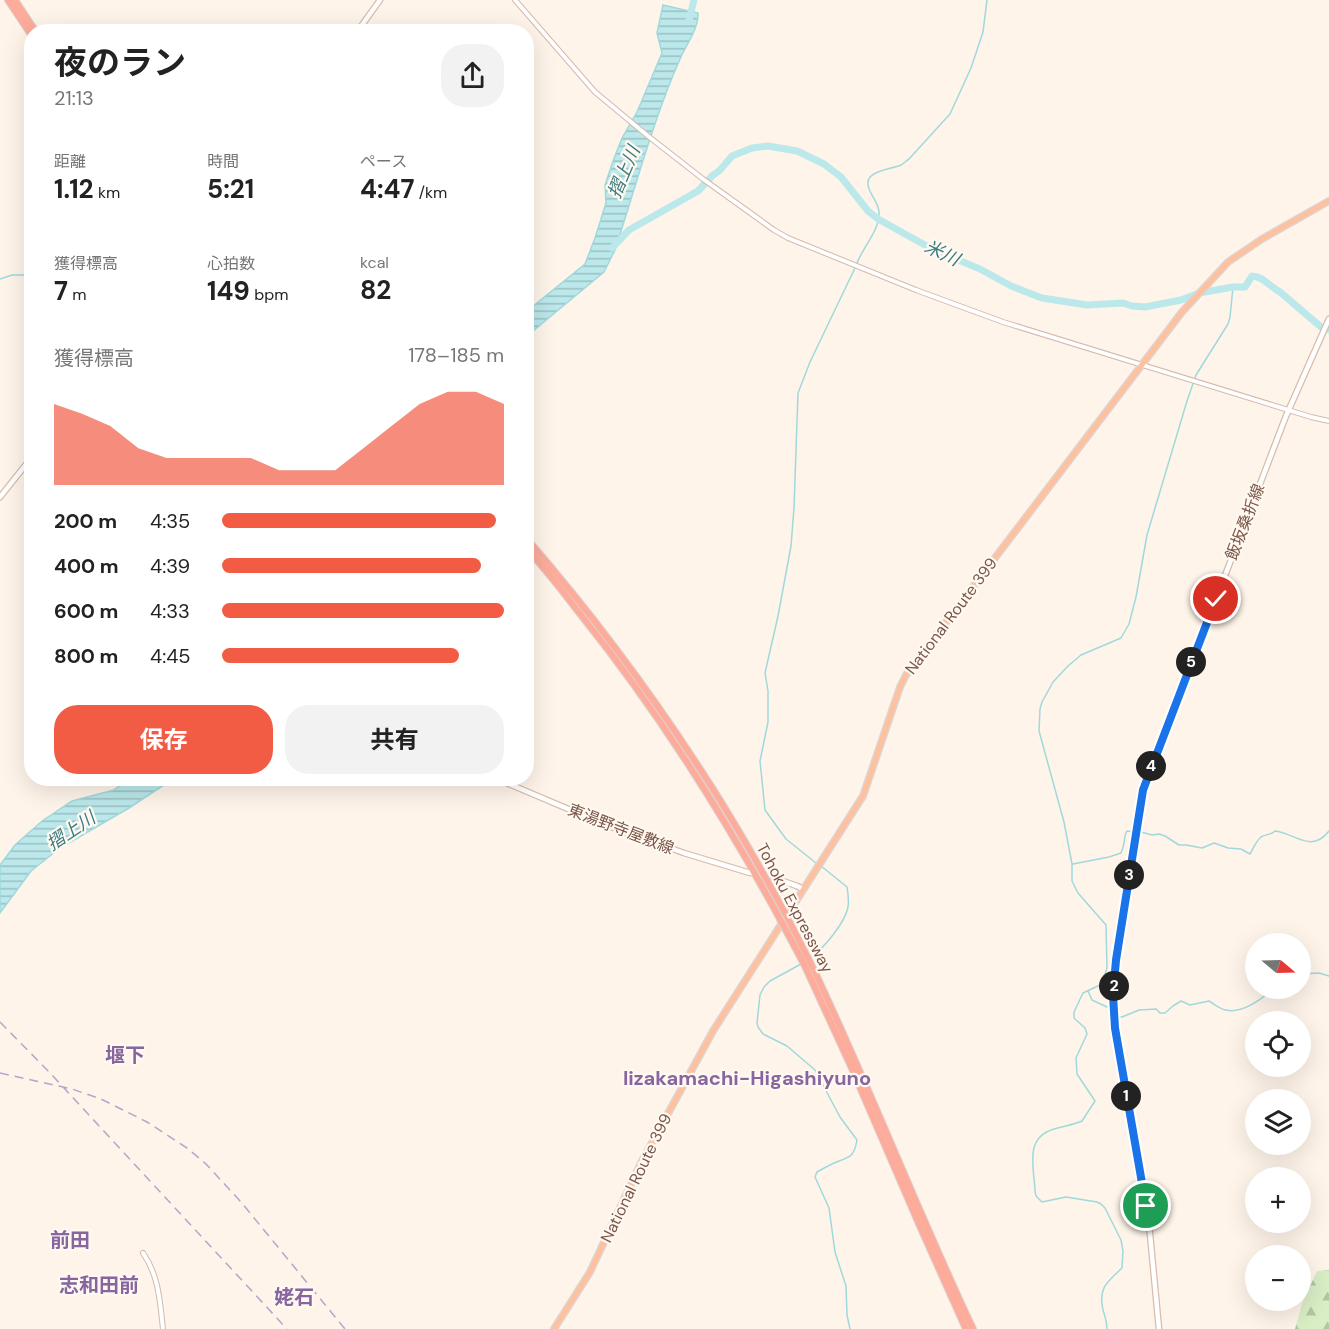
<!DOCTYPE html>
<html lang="ja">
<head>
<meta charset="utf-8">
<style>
	:root { --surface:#fff; --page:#f2f2f2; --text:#222; --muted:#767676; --accent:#f25c45 }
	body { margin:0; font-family:"DM Sans","Noto Sans JP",sans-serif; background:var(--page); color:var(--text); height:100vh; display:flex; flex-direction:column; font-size:22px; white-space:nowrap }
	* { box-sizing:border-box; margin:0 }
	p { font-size:20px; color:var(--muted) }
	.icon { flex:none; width:33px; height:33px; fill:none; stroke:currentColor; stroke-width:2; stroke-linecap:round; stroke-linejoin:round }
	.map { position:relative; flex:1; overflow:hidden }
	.drawer { position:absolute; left:24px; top:24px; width:510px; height:762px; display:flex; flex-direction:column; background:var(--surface); border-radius:24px; box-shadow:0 6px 24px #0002 }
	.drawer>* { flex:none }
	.needle { width:39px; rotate:109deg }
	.fabs { position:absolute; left:1245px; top:933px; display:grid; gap:12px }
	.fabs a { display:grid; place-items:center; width:66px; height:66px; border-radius:50%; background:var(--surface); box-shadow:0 6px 24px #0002; font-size:30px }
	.pin { position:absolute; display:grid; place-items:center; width:51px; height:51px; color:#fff; margin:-26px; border:3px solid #fff; border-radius:50%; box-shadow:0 2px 6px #0007 }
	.km { position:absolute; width:30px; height:30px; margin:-15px; border-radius:50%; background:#222; color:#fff; font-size:16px; line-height:30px; text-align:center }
	.round { display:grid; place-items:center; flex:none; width:63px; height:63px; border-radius:24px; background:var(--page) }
	.summary { display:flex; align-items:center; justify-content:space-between; height:102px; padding:0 30px }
	h1 { font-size:33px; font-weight:700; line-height:45px }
	.metrics { display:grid; grid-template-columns:repeat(3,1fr); gap:9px; height:102px; padding:6px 30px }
	.metrics div { display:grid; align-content:center }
	.metrics b { font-size:26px; font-weight:700 }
	.metrics small { font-size:16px; font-weight:400 }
	.metrics p { font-size:16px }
	.chart { height:168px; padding:12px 30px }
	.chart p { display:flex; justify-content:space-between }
	.chart svg { width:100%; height:108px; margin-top:6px; fill:var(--accent); opacity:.7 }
	.cta { display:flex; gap:12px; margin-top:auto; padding:12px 30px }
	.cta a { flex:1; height:69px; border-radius:24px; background:var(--accent); color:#fff; font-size:24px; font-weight:700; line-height:69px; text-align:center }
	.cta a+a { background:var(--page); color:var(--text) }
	ul { padding:0 30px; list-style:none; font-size:20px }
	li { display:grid; grid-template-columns:96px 72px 1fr; align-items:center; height:45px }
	li i { height:15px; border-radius:8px; background:var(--accent) }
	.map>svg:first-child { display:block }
</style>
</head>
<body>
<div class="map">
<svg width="1329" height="1329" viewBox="0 0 1329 1329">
	<defs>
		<pattern id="forest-firs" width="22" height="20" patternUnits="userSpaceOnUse" patternTransform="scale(1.5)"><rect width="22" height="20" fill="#d9eec5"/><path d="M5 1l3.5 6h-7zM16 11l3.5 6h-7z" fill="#b5c4a2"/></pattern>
		<pattern id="water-rules" width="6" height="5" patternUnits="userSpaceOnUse" patternTransform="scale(1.5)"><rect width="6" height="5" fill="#bbe8eb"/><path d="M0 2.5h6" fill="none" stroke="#9dbfc0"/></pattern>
	</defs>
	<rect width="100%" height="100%" fill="#fef4e9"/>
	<path fill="url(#forest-firs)" d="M1329 1270V1329H1295L1302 1304 1317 1271Z"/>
	<path fill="url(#water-rules)" stroke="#a0d9dd" stroke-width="1.5" d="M663 5 698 13C699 28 686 45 680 59 653 120 636 186 615 250L604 272 527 336V311L585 264 595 238 606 203 605 185 613 161 622 138 637 112 662 53 657 33Z
		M130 778 173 779 129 808 60 848 31 871 0 913V865L15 845 42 821 72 801 114 790Z"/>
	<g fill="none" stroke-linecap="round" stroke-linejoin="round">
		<path stroke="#a0d9dd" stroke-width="1.5" d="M857 263C863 247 880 230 879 212 879 201 862 187 870 177 878 169 892 169 901 165 903 164 907 160 909 159L950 114 971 68 983 32 987 0
			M0 279 12 275H32
			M816 863 786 839 765 810 760 761 768 722V691L765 673 778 616 791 546 794 508 798 393 810 362 855 268
			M1073 864 1109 857 1121 853C1126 843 1123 837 1127 831L1141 832 1152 835 1159 834 1165 836 1179 845H1186L1202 848 1214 843 1228 848 1241 849 1250 854C1253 849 1256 841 1261 837 1266 834 1271 835 1275 831 1295 833 1311 854 1329 831
			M810 958C824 948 845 923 848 907 849 901 848 893 847 887L821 866
			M801 964 770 981 764 987 760 995 757 1023 758 1027 763 1034 787 1046 815 1070 840 1117 857 1140C854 1158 849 1157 834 1163 828 1166 822 1169 817 1172L815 1177 829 1208 835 1252 846 1286 847 1315 850 1329
			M1300 974 1319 973 1329 976
			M1088 991 1092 1000 1107 1007
			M1118 1017H1122L1139 1010 1156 1009 1160 1013H1165L1173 1006 1181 1001 1190 1005 1209 1001C1214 1004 1220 1009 1226 1010 1243 1014 1263 998 1274 988
			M1107 1329C1107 1322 1105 1316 1103 1310 1098 1288 1107 1282 1122 1268L1123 1251 1121 1240 1105 1208 1101 1204 1097 1202 1066 1197 1042 1202 1036 1196 1035 1191C1034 1166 1024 1138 1054 1129 1064 1126 1073 1125 1082 1121L1095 1101 1077 1074 1076 1058 1087 1034 1085 1028 1074 1018V1012L1083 993 1100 985 1104 977 1107 968 1106 925 1078 893 1072 881V864L1064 822 1039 731 1040 709 1042 702 1053 682 1068 666 1081 655 1121 638 1129 624 1136 597 1147 535 1187 401 1196 375 1228 324 1230 317 1233 287"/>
		<path stroke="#bbe8eb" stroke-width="7" d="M689 20 694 0
			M612 248 629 230 698 191 712 176 720 170 732 156 752 148 768 146 797 151 824 164 841 177 868 211 878 219 932 249 980 269 1011 286 1042 298 1087 305 1123 303 1132 306 1145 307 1181 300 1199 293 1233 287H1245L1252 276C1263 276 1270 287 1280 292L1321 327 1329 330"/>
		<g stroke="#d3baad" stroke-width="6">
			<path id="tertiary" d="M515 0 595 92 648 136 703 179 774 230 788 238 916 290 1003 322 1311 417 1329 421
				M143 1253C159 1276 160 1302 163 1329"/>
		</g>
		<g stroke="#d8bcac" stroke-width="7">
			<path id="secondary" d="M357 32 380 0
				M0 497 32 457
				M495 778 606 825 684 853 750 873
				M774 878 797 886 803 889
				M1159 1329 1150 1234 1118 1049 1113 1008 1116 960 1143 790 1286 416 1329 319"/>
		</g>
		<g stroke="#ddd3d0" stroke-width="8">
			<path id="trunk" d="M554 1329 590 1272 641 1163 713 1031 863 796 900 687 906 675 1182 312 1228 262 1262 239 1329 201"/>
		</g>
		<g stroke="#ddd3d0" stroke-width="8">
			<path id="motorway" d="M8 0 32 36
				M15 0 36 32
				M526 538C593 615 654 697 709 783 736 825 761 869 785 913
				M526 548C546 569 563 592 581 615 657 710 722 812 780 919
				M810 962C868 1083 916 1208 973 1329
				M804 964 850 1064 919 1224 966 1329"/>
		</g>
		<use href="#tertiary" stroke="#fff" stroke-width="4"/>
		<use href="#secondary" stroke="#fff" stroke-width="4.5"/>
		<use href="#trunk" stroke="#fec09d" stroke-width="5"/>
		<use href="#motorway" stroke="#fdac9b" stroke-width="6"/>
		<path stroke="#b6a5cb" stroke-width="1.5" stroke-dasharray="9 6" stroke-linecap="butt" d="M0 1022 51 1074 287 1329
			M0 1073 72 1089 101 1099 147 1122 187 1148 206 1164 241 1202 345 1329"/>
		<g stroke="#ddd3d0" stroke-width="8" stroke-linecap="butt">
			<path id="motorway-bridge" d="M785 913 810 962
				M780 919 804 964"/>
		</g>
		<use href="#motorway-bridge" stroke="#fdac9b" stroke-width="6"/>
	</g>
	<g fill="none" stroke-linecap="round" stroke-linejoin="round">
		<g stroke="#fff" stroke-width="12">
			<path id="route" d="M1146 1206 1115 1028 1113 995 1116 960 1143 790 1216 599"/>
		</g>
		<use href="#route" stroke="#1a73e8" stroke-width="8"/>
	</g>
	<g text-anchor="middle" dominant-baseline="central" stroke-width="4.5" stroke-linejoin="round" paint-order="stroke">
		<g font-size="16" fill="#7c5749" stroke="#fff9f1">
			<text transform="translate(1245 522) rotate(-69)">飯坂桑折線</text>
			<text transform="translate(951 616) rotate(-53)">National Route 399</text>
			<text transform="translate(621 829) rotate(21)">東湯野寺屋敷線</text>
			<text transform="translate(795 908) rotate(62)">Tohoku Expressway</text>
			<text transform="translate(636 1178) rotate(-64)">National Route 399</text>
		</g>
		<g font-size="18" font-style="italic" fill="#3a7c82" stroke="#fff9f1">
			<text transform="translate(624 172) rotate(-67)">摺上川</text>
			<text transform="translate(942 253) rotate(25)">米川</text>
			<text transform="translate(71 831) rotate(-34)">摺上川</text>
		</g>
		<g font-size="20" font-weight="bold" fill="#87659f" stroke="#fff9f1">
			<text x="125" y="1055">堰下</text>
			<text x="747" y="1078">Iizakamachi-Higashiyuno</text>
			<text x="70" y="1240">前田</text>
			<text x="99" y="1285">志和田前</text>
			<text x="294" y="1297">姥石</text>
		</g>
	</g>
</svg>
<div class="fabs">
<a><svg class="needle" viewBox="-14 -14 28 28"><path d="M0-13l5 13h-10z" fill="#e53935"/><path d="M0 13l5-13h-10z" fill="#767676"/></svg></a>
<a><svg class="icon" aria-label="locate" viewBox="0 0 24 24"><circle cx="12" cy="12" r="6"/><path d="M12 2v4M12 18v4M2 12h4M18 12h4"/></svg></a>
<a><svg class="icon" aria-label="layers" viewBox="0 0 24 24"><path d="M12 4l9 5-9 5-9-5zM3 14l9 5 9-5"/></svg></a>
<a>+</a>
<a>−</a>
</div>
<div class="pin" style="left:1146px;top:1206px;background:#1e9e55"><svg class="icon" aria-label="arrive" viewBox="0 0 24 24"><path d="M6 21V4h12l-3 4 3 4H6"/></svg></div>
<div class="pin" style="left:1216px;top:599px;background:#d93025"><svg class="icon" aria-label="check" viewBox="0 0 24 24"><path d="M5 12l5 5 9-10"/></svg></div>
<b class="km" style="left:1126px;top:1096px">1</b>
<b class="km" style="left:1114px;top:986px">2</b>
<b class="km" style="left:1129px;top:875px">3</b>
<b class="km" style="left:1151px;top:766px">4</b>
<b class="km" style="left:1191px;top:662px">5</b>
<section class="drawer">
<div class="summary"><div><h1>夜のラン</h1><p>21:13</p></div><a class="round"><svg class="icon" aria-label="share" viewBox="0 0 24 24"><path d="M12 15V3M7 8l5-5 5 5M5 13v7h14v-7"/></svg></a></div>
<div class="metrics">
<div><p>距離</p><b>1.12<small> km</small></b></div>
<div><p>時間</p><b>5:21</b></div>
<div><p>ペース</p><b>4:47<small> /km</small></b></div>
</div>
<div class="metrics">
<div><p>獲得標高</p><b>7<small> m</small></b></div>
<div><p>心拍数</p><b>149<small> bpm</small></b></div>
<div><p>kcal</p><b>82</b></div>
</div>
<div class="chart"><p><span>獲得標高</span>178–185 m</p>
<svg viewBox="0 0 160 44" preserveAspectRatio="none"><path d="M0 44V11L10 15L20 20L30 29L40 33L50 33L60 33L70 33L80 38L90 38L100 38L110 29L120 20L130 11L140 6L150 6L160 11V44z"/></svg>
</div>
<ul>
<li><b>200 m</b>4:35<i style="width:97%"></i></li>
<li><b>400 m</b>4:39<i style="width:92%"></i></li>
<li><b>600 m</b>4:33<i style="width:100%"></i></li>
<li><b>800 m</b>4:45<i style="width:84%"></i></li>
</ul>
<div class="cta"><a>保存</a><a>共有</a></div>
</section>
</div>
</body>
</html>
